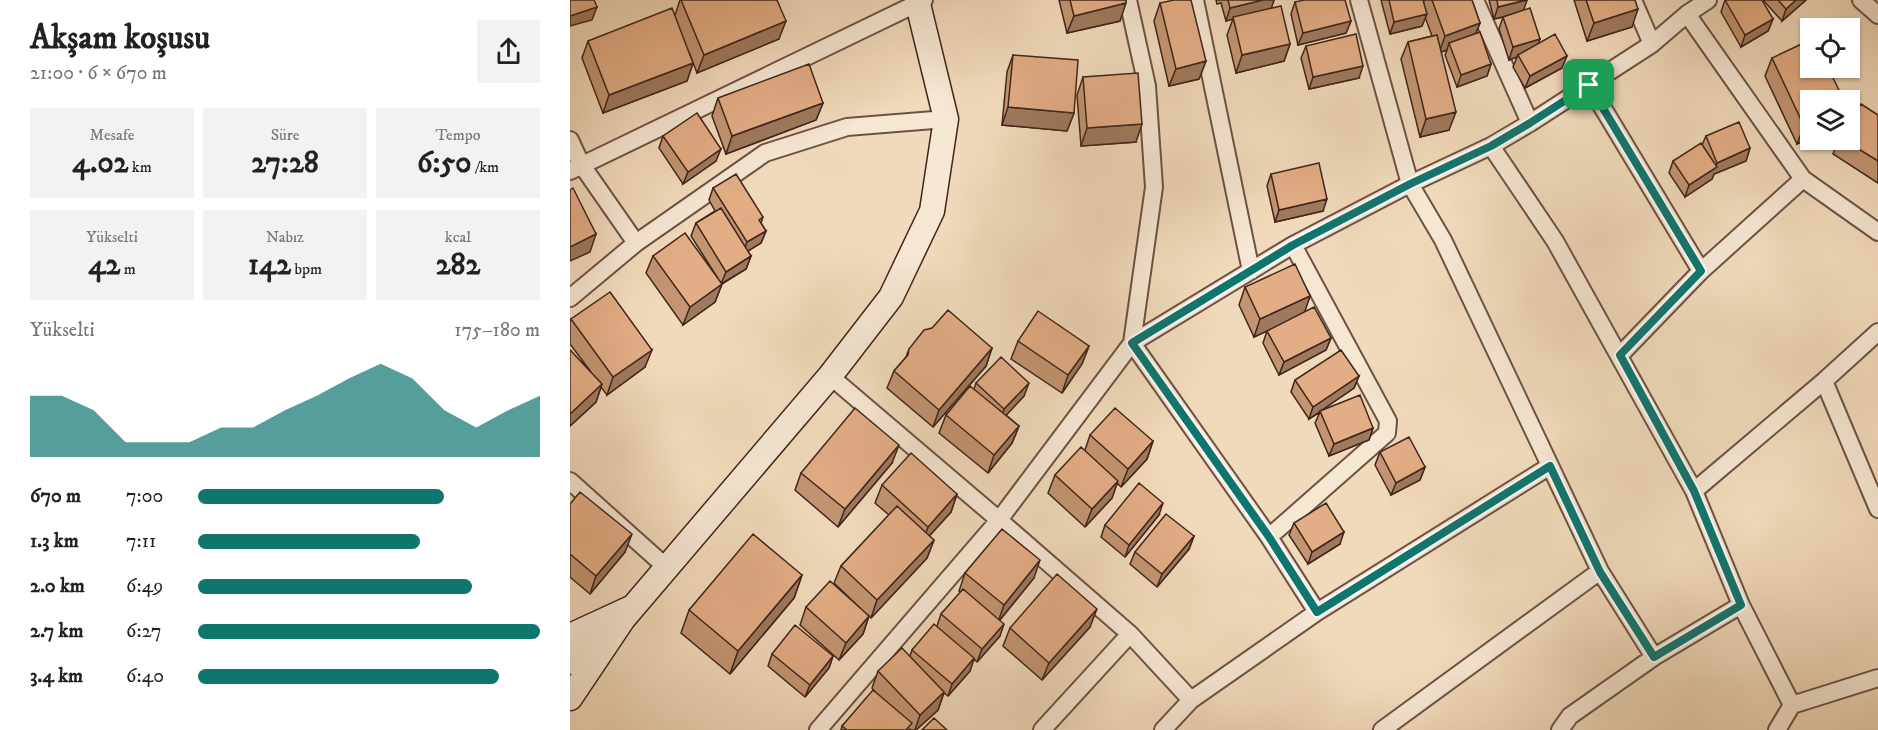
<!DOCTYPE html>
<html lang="tr">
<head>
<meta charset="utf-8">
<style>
	:root { --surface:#fff; --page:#f2f2f2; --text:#222; --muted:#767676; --accent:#0f766e }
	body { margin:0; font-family:"IM FELL DW Pica",serif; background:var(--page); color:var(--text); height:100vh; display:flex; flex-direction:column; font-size:22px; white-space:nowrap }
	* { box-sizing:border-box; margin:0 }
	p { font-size:20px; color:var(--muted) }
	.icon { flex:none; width:33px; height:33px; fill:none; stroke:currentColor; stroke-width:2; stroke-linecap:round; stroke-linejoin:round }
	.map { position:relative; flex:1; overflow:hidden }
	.side { display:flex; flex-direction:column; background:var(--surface); width:570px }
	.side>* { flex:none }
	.fabs { position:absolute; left:1230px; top:18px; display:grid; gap:12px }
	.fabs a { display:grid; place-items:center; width:60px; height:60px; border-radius:0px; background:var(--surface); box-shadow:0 2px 4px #0004; font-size:30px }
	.pin { position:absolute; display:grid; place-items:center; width:51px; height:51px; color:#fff; margin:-26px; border-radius:12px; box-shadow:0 3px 9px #0006 }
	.round { display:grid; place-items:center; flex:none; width:63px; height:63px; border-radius:0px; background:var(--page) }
	.head { display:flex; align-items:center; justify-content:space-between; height:102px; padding:0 30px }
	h1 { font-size:33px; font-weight:700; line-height:45px }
	.stats { display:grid; grid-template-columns:repeat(3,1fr); gap:9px; height:102px; padding:6px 30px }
	.stats div { display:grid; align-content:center; border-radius:0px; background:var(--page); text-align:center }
	.stats b { font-size:30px; font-weight:700 }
	.stats small { font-size:16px; font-weight:400 }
	.stats p { font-size:16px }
	.chart { height:168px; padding:12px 30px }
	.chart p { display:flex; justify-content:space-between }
	.chart svg { width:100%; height:108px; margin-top:6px; fill:var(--accent); opacity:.7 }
	ul { padding:0 30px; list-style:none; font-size:20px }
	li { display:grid; grid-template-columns:96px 72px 1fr; align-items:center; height:45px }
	li i { height:15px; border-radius:8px; background:var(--accent) }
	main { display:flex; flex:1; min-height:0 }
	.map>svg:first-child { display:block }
</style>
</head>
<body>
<main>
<section class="side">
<div class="head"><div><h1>Akşam koşusu</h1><p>21:00 · 6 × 670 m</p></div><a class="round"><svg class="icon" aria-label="share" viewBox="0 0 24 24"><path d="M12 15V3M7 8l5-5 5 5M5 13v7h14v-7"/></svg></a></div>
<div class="stats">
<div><p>Mesafe</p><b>4.02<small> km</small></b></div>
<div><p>Süre</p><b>27:28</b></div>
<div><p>Tempo</p><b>6:50<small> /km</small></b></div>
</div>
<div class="stats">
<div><p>Yükselti</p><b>42<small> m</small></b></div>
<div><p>Nabız</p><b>142<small> bpm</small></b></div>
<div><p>kcal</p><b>282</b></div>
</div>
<div class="chart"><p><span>Yükselti</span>175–180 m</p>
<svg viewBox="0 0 160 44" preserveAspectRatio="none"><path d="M0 44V19L10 19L20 25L30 38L40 38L50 38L60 32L70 32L80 25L90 19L100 12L110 6L120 12L130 25L140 32L150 25L160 19V44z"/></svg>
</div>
<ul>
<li><b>670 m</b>7:00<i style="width:72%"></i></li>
<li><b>1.3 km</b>7:11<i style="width:65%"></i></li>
<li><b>2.0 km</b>6:49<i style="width:80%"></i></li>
<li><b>2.7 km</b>6:27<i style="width:100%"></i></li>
<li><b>3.4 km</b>6:40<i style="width:88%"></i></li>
</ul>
</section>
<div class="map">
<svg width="1308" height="730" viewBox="0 0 1308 730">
	<rect width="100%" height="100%" fill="#f1dabb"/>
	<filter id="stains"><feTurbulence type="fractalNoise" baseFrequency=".00333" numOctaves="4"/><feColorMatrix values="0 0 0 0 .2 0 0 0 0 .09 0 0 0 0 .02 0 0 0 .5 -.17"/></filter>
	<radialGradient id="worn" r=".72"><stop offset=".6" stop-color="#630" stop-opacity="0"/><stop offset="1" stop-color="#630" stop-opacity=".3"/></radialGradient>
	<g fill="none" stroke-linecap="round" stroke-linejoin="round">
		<g stroke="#6c5244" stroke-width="20">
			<path id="street" d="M558 0 577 86 584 187 562 343 699 537 747 612
				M625 0 681 271
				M789 0 840 184 873 240 1030 571 1084 657
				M905 0 960 123
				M1063 0 1082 44
				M1291 0 1308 15
				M1117 14 1233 179
				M1019 85 1131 271
				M0 140 11 164 66 243
				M921 146 985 241 1124 491 1171 605 1222 705
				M0 171 354 0
				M0 298 66 243 195 153 277 127 376 119
				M1050 355 1131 271 1233 179 1308 232
				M260 376 429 520 560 634 621 700
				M1254 381 1308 509
				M0 481 96 567
				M1124 491 1254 381 1308 332
				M699 537 817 433 818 421 723 245
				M248 730 429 520 562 343 723 245 840 184 921 146 960 123 1082 44 1117 14 1138 0
				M472 730 560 634
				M593 730 621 700 747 612 980 466
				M812 730 1030 571
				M990 730 1000 716 1084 657 1171 605
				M1207 730 1222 705 1308 678"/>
		</g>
		<g stroke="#40251c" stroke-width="27">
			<path id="secondary" d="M0 636 61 608
				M0 662 35 633
				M0 698 53 619 260 376 321 297 362 211 376 119 347 0"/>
		</g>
		<use href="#street" stroke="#f6e7d3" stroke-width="16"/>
		<use href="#secondary" stroke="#f6e7d3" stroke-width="24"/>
	</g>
	<path fill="#c39572" stroke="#40251c" stroke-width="1.5" d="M110 0H207L209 39 127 73 119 52 123 63 117 81 33 113 12 58 18 41 105 15Z
		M489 0H556L550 21 497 33Z
		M646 0H704L701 8 720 44 714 61 666 73 657 35 663 19 656 21 651 3 647 4Z
		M811 0H853L854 2V0H902L910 23 906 33 921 64 917 76 887 87 875 55 877 50 871 52 879 130 850 137 831 59 838 42 862 36 855 17 852 26 820 34Z
		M919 0H957L953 10 969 43 992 68 955 88 943 67 947 57 939 60 929 29 933 17 924 19Z
		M1004 0H1065L1062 27 1017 41Z
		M1155 0 1203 19 1198 31 1171 47 1151 12Z
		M1193 0H1236L1212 21Z
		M725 2 781 21 776 33 728 45 721 14Z
		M590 3 636 61 629 79 599 86 584 21Z
		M736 46 789 78 739 89 731 58Z
		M443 55 504 113 497 131 432 125 437 72Z
		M1202 58 1240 100V138L1227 144 1195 76Z
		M513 77 566 142 511 146 507 95Z
		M148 98 253 103 246 120 156 154 142 116Z
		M1308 115V183L1263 154 1268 140H1280Z
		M93 136 146 161 113 184 89 148Z
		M1136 136 1180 148 1176 161 1144 174 1142 179 1115 197 1099 173 1103 161 1132 145Z
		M701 174 753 211 705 222 697 186Z
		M143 188 193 217 191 223 196 231 191 243 177 251 181 256 176 269 152 284 145 302 113 325 76 273 83 256 147 277 121 236 126 223 145 211 139 200Z
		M675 287 740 296 734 312 761 338 756 350 709 375 693 343 697 331 709 325 684 337 669 305Z
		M1 319 75 367 37 395 31 387 26 402 0 426V350L21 372 0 344V323Z
		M448 341 519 346 512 364 492 393 441 359Z
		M422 348 416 366 363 427 317 388 324 371 336 357 339 349Z
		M789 376 784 388 752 410 803 428 799 440 759 456 745 423 750 412 739 419 721 392 725 380Z
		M406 383 454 396 436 415 449 426 442 443 418 473 369 433 376 415 404 389Z
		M520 435 583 441 577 459 551 487 547 483 542 498 515 527 478 493 485 475 515 450Z
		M810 452 855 467 850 480 821 495 805 465Z
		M322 463 268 527 225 490 231 473Z
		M312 485 387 494 381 512 359 536 364 540 357 558 301 618 299 616 293 634 269 660 230 625 236 607 290 608 264 583 271 566 319 515 305 503Z
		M0 504 55 552 20 594 0 577Z
		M589 515 555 557 531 537 535 525Z
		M724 523 770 544 738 564 719 535Z
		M624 536 619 549 587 587 560 564 565 552Z
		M395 573 464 578 430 620V636L407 662 404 659 400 671 378 696 374 693 368 710 346 730H341L340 729 339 730H271L272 726 307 694 302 688 308 671 340 656 342 650 367 626 371 614 391 592 389 591Z
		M232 575 224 598 160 674 111 633 119 610Z
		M520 627 472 680 433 646 440 628Z
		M202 654 263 656 259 668 235 697 198 666Z"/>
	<path fill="#9f795d" stroke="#40251c" stroke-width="1.5" d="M693 0H704L701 9 656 21 660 8Z
		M957 0 953 12 924 19 928 7Z
		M1226 0H1236L1212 21 1216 9Z
		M556 3 550 21 497 33 504 16Z
		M27 7 22 20 0 26V16Z
		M1068 9 1062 27 1017 41 1024 23Z
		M857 14 852 26 820 34 824 22Z
		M1203 19 1198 31 1171 47 1175 35Z
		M216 21 209 39 127 73 134 55Z
		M781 21 776 33 728 45 733 33Z
		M910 23 903 40 879 43 877 50 869 53 875 36Z
		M970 39 966 51 948 55 947 57 939 60 943 47Z
		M720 44 714 61 666 73 672 55Z
		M997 56 992 68 955 88 960 76Z
		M636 61 629 79 599 86 606 69Z
		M123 63 117 81 33 113 39 95Z
		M921 64 917 76 887 87 891 75Z
		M793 66 789 78 739 89 743 77Z
		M253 103 246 120 156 154 162 136Z
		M438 107 504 113 497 131 432 125Z
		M886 112 879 130 850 137 856 119Z
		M1240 123V138L1227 144 1234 126Z
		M572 124 566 142 511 146 517 128Z
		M1180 148 1176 161 1144 174 1142 179 1115 197 1119 185 1145 168 1147 163Z
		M151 149 146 161 113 184 118 172Z
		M757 199 753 211 705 222 709 210Z
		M196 231 191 243 172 255 177 242Z
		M26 234 20 252 0 261V247Z
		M181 256 176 269 151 284 156 272Z
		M152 284 145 302 113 325 120 307Z
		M740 296 734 314 684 337 690 319Z
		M761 338 756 350 709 375 714 362Z
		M519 346 512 364 492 393 498 375Z
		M422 348 416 366 363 427 369 410Z
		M82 350 75 367 37 395 43 377Z
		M789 376 784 388 739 419 743 407Z
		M459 383 454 396 430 422 434 409Z
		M32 384 26 402 0 426V414Z
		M449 426 442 443 418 473 424 455Z
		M803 428 799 440 759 456 764 444Z
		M583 441 577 459 551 487 558 469Z
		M329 445 322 463 268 527 275 509Z
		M855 467 850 480 821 495 826 483Z
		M548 481 542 498 515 527 522 509Z
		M387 494 381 512 352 544 358 527Z
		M593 503 589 515 555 557 559 545Z
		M774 532 770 544 738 564 742 552Z
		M62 534 55 552 20 594 26 576Z
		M624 536 619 549 587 587 592 574Z
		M364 540 357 558 301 618 307 600Z
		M470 560 464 578 428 622 434 605Z
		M232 575 224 598 160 674 168 651Z
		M527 609 520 627 472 680 479 663Z
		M299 616 293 634 269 660 276 643Z
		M434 624 430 636 407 662 412 649Z
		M263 656 259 668 235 697 240 685Z
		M404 658 400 671 378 696 382 684Z
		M374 692 368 710 346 730H345L350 715Z"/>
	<path fill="#e3ad85" stroke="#40251c" stroke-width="1.5" d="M0 0H24L27 7 0 16Z
		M111 0H207L216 21 134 55Z
		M500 0H556V3L504 16Z
		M604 0H621L636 61 606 69 590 3Z
		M658 0H693L660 8Z
		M734 0H775L781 21 733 33 725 2Z
		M819 0H853L857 14 824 22Z
		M862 0H902L910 23 875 36Z
		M927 0H956L928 7Z
		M1016 0H1065L1068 9 1024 23Z
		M1155 0H1192L1203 19 1175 35Z
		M1208 0H1226L1216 9Z
		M711 6 720 44 672 55 663 17Z
		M102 8 123 63 39 95 18 41Z
		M960 8 970 39 943 47 933 17Z
		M910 32 921 64 891 75 879 43Z
		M786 34 793 66 743 77 736 46Z
		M985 34 997 56 960 76 948 55Z
		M867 35 886 112 856 119 838 42Z
		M1240 40V68H1258L1274 100H1240V123L1234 126 1202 58Z
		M443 55 508 60 504 113 438 107Z
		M239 64 253 103 162 136 148 98Z
		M568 73 572 124 517 128 513 77Z
		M1291 104 1308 115V161L1274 140H1280V121Z
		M127 113 151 149 118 172 93 136Z
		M1169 122 1180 148 1147 163 1136 136Z
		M1131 143 1147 167 1119 185 1103 161Z
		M749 163 757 199 709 210 701 174Z
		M166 174 193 217 189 220 196 231 177 242 143 188Z
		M3 188 26 234 0 247V190Z
		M151 208 181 256 156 272 126 223Z
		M115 233 152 284 120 307 83 256Z
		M725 264 740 296 690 319 675 287Z
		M40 292 82 350 43 377 1 319Z
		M744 307 761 338 714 362 697 331Z
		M378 310 422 348 369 410 324 371 338 355 339 349 354 330 362 328Z
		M468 311 519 346 498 375 448 341Z
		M0 350 32 384 0 414Z
		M771 350 789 376 743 407 725 380Z
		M431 357 459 383 434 409 406 383Z
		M400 386 449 426 424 455 376 415Z
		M790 395 803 428 764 444 750 411Z
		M285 408 329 445 275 509 231 473Z
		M545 408 583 441 558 469 520 435Z
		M839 437 855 467 826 483 810 452Z
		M511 447 548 481 522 509 485 475Z
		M341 453 387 494 358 527 312 485Z
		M569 483 593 503 559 545 535 525Z
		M10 492 62 534 26 576 0 554V504Z
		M756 503 774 532 742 552 724 523Z
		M327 506 364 540 307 600 271 566Z
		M596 514 624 536 592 574 565 552Z
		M432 529 470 560 434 605 395 573Z
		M183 534 232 575 168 651 119 610Z
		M487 574 527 609 479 663 440 628Z
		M260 581 299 616 276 643 236 607Z
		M393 589 434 624 412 649 371 614Z
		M364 624 404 658 382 684 342 650Z
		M225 625 263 656 240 685 202 654Z
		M332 648 374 692 350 715 308 671Z
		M303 690 342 723 336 730H277L272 726Z
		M364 718 377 730H352Z"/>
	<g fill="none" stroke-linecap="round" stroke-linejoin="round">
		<g stroke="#fff" stroke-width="12">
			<path id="route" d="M1019 85 1131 271 1050 355 1124 491 1171 605 1084 657 1030 572 980 466 747 612 699 537 562 343 723 245 840 184 921 146 960 123Z"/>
		</g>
		<use href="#route" stroke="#0f766e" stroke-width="8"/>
	</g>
	<rect width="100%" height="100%" filter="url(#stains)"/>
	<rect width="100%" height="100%" fill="url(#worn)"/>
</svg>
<div class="fabs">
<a><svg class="icon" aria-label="locate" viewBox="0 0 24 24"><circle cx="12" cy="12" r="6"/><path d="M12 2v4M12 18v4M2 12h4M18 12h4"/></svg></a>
<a><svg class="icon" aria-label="layers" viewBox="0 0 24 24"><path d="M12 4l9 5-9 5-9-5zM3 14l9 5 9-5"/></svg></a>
</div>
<div class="pin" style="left:1019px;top:85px;background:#1e9e55"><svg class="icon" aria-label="arrive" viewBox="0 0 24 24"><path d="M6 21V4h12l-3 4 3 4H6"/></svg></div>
</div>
</main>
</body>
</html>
